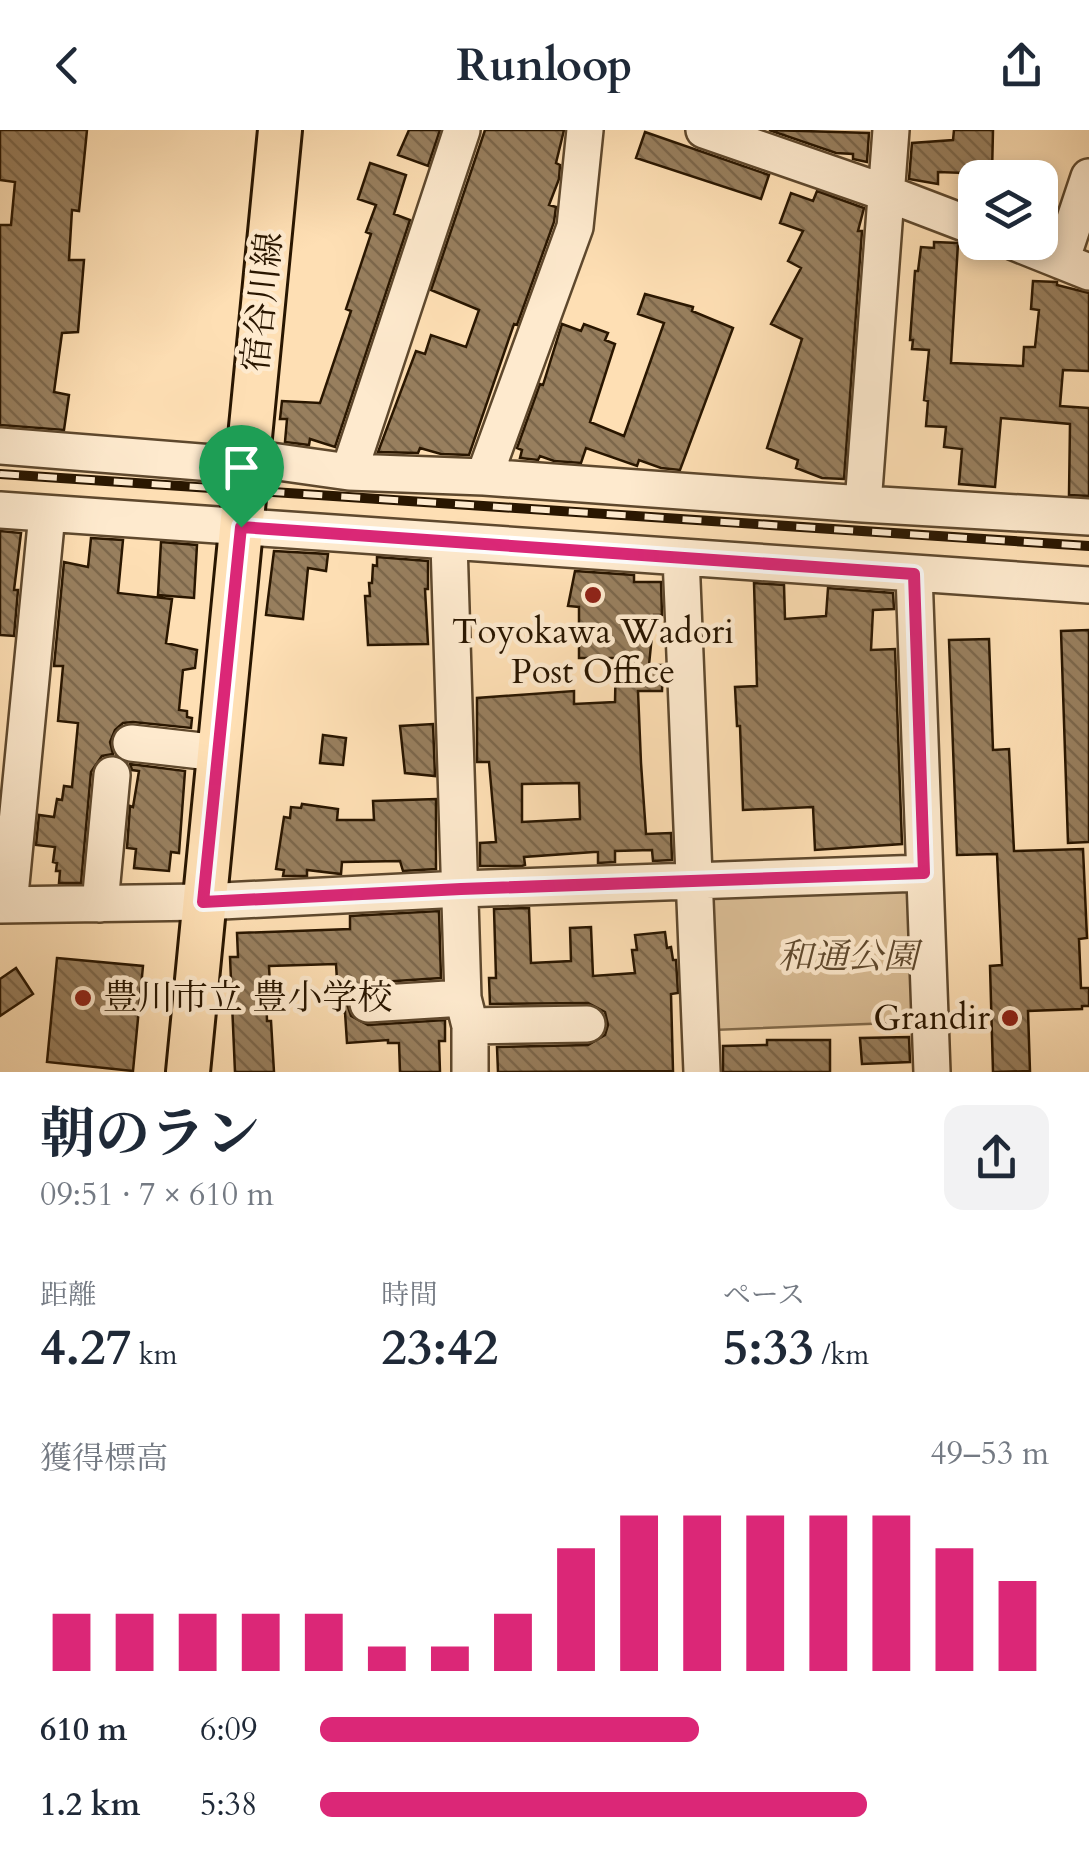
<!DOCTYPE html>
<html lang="ja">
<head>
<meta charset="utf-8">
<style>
	:root { --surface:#fff; --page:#f2f2f3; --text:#1f2937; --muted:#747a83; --accent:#db2777 }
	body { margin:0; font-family:Cardo,"Noto Serif JP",serif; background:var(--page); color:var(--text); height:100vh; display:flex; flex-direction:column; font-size:38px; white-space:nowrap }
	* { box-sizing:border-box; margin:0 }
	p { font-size:32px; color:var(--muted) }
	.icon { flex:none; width:55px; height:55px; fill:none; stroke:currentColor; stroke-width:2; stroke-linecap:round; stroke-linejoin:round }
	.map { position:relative; height:942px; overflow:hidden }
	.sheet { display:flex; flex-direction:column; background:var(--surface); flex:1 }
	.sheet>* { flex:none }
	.controls { position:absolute; left:958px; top:30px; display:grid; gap:20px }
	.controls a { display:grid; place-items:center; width:100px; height:100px; border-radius:20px; background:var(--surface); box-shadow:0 5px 15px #0003; font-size:50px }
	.pin { position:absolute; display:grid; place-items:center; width:85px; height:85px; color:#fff; margin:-102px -42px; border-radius:50% 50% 50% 0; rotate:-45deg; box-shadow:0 0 10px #0007 }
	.pin .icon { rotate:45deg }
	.round { display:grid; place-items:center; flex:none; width:105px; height:105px; border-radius:20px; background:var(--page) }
	.summary { display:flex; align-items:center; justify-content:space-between; height:170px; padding:0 40px }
	h1 { font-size:55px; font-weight:700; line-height:75px }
	.figures { display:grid; grid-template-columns:repeat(3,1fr); gap:15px; height:170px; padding:10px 40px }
	.figures div { display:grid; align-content:center }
	.figures b { font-size:50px; font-weight:700 }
	.figures small { font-size:28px; font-weight:400 }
	.figures p { font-size:28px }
	.chart { height:280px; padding:20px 40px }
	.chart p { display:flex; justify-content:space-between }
	.chart svg { width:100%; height:180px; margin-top:10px; stroke:var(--accent); stroke-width:6 }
	ul { padding:0 40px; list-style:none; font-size:32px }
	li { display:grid; grid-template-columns:160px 120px 1fr; align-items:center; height:75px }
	li i { height:25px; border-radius:12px; background:var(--accent) }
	header { display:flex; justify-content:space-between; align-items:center; height:130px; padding:0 40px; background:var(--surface); font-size:45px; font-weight:700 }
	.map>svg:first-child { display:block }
</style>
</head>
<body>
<header><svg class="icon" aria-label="back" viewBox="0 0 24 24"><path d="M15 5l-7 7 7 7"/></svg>Runloop<svg class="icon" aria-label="share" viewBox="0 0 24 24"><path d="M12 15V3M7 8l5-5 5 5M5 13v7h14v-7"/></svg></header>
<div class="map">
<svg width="1089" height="942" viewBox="0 0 1089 942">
	<defs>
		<pattern id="building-back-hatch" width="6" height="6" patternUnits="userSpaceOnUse" patternTransform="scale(2.5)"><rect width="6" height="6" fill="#987f5e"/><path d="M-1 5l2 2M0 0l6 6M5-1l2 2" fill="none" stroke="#7c674b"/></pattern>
	</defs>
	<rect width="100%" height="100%" fill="#fedfb4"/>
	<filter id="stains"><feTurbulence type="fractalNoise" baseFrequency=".002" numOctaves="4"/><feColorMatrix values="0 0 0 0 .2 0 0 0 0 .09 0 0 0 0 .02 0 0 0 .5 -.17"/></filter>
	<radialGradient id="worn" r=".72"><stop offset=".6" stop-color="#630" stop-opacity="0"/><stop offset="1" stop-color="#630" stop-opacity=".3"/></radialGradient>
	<path fill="#dabd95" stroke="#826a4a" stroke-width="2.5" d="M905 757 913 763 918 892 713 900 709 773 715 765Z"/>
	<path fill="url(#building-back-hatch)" stroke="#291600" stroke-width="2.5" fill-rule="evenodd" d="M0 0H87L79 81 72 80 69 130H84L78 202 62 203 54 262 69 265 64 300 0 295V95H11L15 52 0 50Z
		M409 0H440L428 36 398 25Z
		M485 0H564L556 33 560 35 559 49 549 75 556 77 554 92 517 195 514 194 469 325 441 324 420 318 418 323 378 322 416 221 425 224 431 205 466 217 479 180 431 160Z
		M769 0 869 3 867 32 853 29V24L836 23Z
		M954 0H993L992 44 938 42V54L909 49 912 13 953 10Z
		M645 2 769 45 761 69 636 28Z
		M370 33 406 45 394 84 410 90 335 317 310 309 309 315 285 312 287 289H280L282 271 320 273 351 181 346 179 371 104 366 102 376 75 358 69Z
		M817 61 864 78 858 101H862L844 349 822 348 796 338 798 330 767 318 802 209 771 194 801 138 788 131 803 101 780 93 791 63 813 71Z
		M934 112 958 113 951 233 1023 236 1024 217H1035L1039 180 1031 179 1033 151 1057 152V155L1089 163V241L1063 240 1060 276 1089 278V366L1069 365 1070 294 1001 288 995 357 959 354 962 319 944 317 946 297 926 296 928 271 924 270 929 220 912 219 913 210H910L915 141H918L921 117 934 118Z
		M645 164 693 177 692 181 733 198 680 340 661 338 639 330 637 336 586 318 581 333 554 331 540 326 538 330 520 328 522 320 517 318 540 254 543 255 562 194 581 201 584 194 608 203 605 210 615 214 590 292 624 306 664 193 638 184Z
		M0 401 21 403 14 460H18L14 506 0 505Z
		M91 408 123 410 118 463 172 469 166 513 197 520 195 538 183 540 179 580 187 581V587L192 588 191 598 133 592 123 593 115 600 110 612 113 624 102 626 91 642 81 753H59L60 741H56L57 733 53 732 55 717 36 715 39 685 54 687 57 669 62 670 64 656 72 657 78 593 58 591 63 536H54L64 432 88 437Z
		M161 412 197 415 194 468 158 465Z
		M274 421 328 424 326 441 308 438 303 489 266 485Z
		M377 427 428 431V459H425L428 514 368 515 365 466H370L369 453H372L373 435 377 436Z
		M575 441 634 445V452H661L662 485H654L649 535H663L662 561H638L641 633 646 704 671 703 672 730 653 731 652 720 615 721V732L598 733V722H594L524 727 525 735 522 736H480V713L496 712 489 632H477V568L574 561V574L615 572 616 528H579V477L568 476ZM579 653 580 689 522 692V654Z
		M754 453 784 455 785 489 826 486 828 458 893 463 894 479 873 480 871 520 895 519 902 714 815 720 813 677 743 680 740 596H737L735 557 757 556Z
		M1089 500V712L1068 713 1061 501Z
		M989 509 993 620 1009 619 1014 721 1083 719 1087 808 1079 809 1081 858H1089V876H1082V879L1028 881 1030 941 993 942 990 836 1002 835 997 724 957 725 949 510Z
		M433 594 435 646 405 643 400 596Z
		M323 605 346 608 343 635 320 633Z
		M130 634 185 641 179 723 171 722 169 741 134 738 136 719 127 718 130 676 133 677 139 641 132 640Z
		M436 669V739L403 741 400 731 342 732 341 744 307 740V746H283L284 740 276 739 284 687 290 688 291 677 301 678 302 674 338 679 337 690H374L373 671Z
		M529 778 531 833 571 831 570 798 591 797 593 846 635 843 632 820H637L635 805 665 802 667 818 671 817 673 830H676L678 863 671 864 673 941 498 942 497 917 588 915 605 905 608 895 605 882 588 873 490 874 489 848H496L494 779Z
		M439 781 441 848 366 853 350 864 347 874 351 886 368 895 445 890V911H439L440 942H400L399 913H388V910L347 913 345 882 339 883 336 834 269 836 270 855 266 856 267 891H271L274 942H235L230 827H238L237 803 350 799V786Z
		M57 828 143 836 133 941 47 932Z
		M16 838 33 864 0 886V849Z
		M909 907 910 932 862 934 860 908Z
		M767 910H830V942H723V916L767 915Z"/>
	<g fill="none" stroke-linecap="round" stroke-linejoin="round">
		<g stroke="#5e482d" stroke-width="40">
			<path id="minor" d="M704 0 886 63 975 97
				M1014 112 1089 142
				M1061 131 1089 47
				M0 316 225 334 271 331 349 342 484 347 863 374 1089 387
				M349 342 462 0
				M484 347 575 97 585 0
				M863 374 891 0
				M0 380 1089 455
				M449 413 463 868 470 896V942
				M681 427 702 942
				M914 444 932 942
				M131 613 219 623
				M100 774 112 645
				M0 775 203 772 461 759 924 743
				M9 775 47 384
				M368 874 463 868
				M470 896 587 894"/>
		</g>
		<g stroke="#291600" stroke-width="48">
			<path id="major" d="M188 942 280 0"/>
		</g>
		<use href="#minor" stroke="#feeace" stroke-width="35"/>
		<use href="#major" stroke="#fedfb4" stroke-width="42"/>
		<g stroke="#291600" stroke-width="10">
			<path id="rail" d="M0 344 1089 416"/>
		</g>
		<use href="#rail" stroke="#feeace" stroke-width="6" stroke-dasharray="19" stroke-linecap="butt"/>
	</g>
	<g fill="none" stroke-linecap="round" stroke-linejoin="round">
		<g stroke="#fff" stroke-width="20">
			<path id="route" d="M241 397 914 444 924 743 461 759 203 772Z"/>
		</g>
		<use href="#route" stroke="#db2777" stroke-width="12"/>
	</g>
	<g fill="#8f2418" stroke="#feeace" stroke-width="4">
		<circle cx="593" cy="465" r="10"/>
		<circle cx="83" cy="868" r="10"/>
		<circle cx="1010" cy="888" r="10"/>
	</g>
	<g text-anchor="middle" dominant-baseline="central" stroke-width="9" stroke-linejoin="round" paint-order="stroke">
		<g font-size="35" fill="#291600" stroke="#feeace">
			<text transform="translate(263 172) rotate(-84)">宿谷川線</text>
		</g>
		<g font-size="35" fill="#291600" stroke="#feeace">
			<text x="593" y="502">Toyokawa Wadori<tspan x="593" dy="40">Post Office</tspan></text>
			<text x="103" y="868" text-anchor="start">豊川市立 豊小学校</text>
			<text x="990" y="888" text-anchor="end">Grandir</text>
		</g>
		<g font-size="35" font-style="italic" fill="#5e482d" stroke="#feeace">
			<text x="848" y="827">和通公園</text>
		</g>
	</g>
	<rect width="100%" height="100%" filter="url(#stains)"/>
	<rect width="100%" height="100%" fill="url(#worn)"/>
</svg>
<div class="controls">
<a><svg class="icon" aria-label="layers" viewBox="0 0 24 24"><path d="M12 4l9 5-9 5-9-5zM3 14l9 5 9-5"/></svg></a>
</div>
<div class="pin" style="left:241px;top:397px;background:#1e9e55"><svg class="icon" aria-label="arrive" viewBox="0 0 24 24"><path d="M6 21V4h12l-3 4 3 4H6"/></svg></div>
</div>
<section class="sheet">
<div class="summary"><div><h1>朝のラン</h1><p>09:51 · 7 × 610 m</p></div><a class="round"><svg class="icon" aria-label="share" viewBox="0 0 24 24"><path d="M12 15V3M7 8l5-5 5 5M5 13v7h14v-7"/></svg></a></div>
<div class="figures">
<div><p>距離</p><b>4.27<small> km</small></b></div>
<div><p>時間</p><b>23:42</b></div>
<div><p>ペース</p><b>5:33<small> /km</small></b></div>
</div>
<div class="chart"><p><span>獲得標高</span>49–53 m</p>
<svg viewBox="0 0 160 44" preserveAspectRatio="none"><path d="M5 44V30M15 44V30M25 44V30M35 44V30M45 44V30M55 44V38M65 44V38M75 44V30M85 44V14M95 44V6M105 44V6M115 44V6M125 44V6M135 44V6M145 44V14M155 44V22"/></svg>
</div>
<ul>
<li><b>610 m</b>6:09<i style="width:52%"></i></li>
<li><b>1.2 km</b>5:38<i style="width:75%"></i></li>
</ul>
</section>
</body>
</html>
